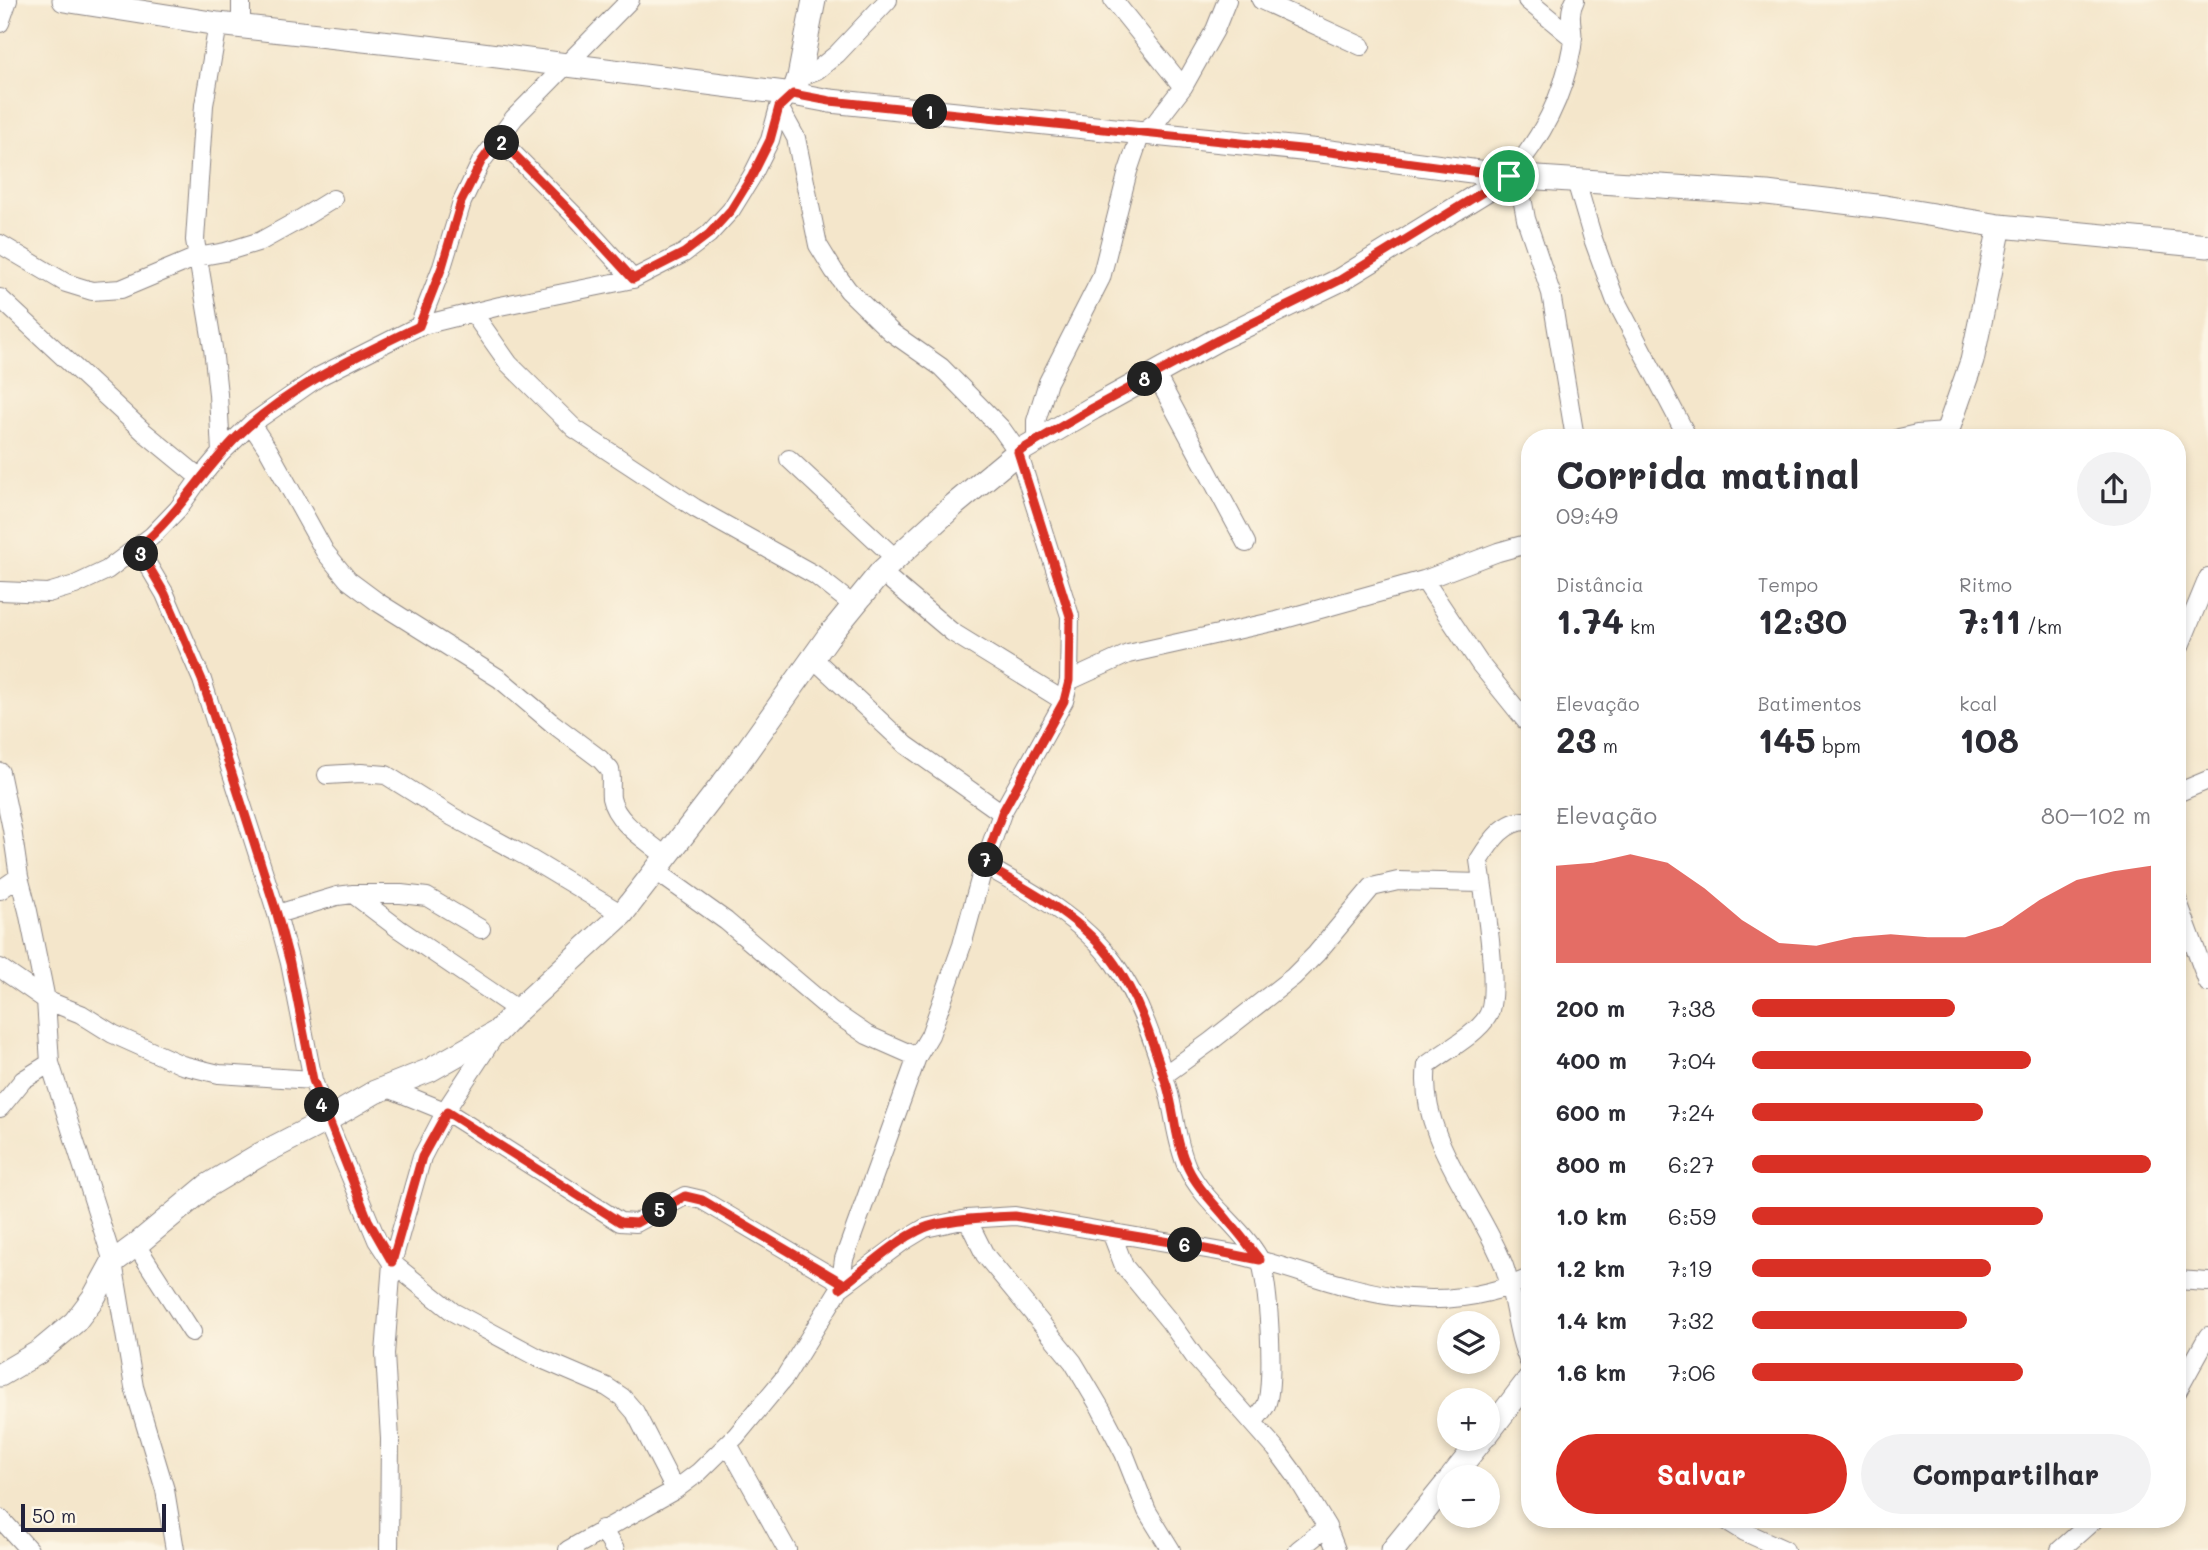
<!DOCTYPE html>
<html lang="pt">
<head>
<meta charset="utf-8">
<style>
	:root { --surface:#fff; --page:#f2f2f3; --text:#2b2b33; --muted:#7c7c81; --accent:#d93025 }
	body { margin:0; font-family:Mali,sans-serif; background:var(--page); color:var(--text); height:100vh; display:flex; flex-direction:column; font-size:26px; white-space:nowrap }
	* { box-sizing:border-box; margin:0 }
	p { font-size:23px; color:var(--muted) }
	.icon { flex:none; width:38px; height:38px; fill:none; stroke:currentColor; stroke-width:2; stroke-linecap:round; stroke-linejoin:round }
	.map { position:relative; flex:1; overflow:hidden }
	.panel { position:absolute; left:1521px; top:429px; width:665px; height:1099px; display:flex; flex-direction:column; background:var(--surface); border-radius:28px; box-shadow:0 4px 10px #0003 }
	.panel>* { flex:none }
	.buttons { position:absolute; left:1437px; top:1311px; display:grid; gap:14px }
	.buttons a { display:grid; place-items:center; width:63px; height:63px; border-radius:50%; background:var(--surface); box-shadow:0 4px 10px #0003; font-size:35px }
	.scale { position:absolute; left:21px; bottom:18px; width:145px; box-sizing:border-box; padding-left:7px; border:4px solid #22223b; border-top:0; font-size:19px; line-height:24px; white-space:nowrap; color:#22223b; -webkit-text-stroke:5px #fcf5e5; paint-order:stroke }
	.pin { position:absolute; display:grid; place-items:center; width:60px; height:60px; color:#fff; margin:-30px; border:4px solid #fff; border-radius:50%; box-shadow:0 2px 7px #0007 }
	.km { position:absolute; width:35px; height:35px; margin:-18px; border-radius:50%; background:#222; color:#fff; font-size:19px; line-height:35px; text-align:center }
	.round { display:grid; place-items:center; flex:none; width:74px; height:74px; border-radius:37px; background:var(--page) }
	.summary { display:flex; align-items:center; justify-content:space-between; height:119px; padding:0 35px }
	h1 { font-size:38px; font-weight:700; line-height:52px }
	.stats { display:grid; grid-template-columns:repeat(3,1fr); gap:10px; height:119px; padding:7px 35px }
	.stats div { display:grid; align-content:center }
	.stats b { font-size:35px; font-weight:700 }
	.stats small { font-size:19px; font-weight:400 }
	.stats p { font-size:19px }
	.chart { height:196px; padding:14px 35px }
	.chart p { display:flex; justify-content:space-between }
	.chart svg { width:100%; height:126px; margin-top:7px; fill:var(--accent); opacity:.7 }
	.action { display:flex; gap:14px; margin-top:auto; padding:14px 35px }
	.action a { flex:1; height:80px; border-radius:42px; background:var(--accent); color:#fff; font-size:28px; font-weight:700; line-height:80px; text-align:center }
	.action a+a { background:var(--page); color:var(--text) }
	ul { padding:0 35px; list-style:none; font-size:23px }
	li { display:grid; grid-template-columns:112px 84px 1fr; align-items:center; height:52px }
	li i { height:18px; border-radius:9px; background:var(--accent) }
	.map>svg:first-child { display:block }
</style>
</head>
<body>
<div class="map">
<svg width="2208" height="1550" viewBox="0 0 2208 1550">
	<rect width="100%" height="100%" fill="#fcf5e5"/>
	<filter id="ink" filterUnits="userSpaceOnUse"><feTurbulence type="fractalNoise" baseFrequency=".0143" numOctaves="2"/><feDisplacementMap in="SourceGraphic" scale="14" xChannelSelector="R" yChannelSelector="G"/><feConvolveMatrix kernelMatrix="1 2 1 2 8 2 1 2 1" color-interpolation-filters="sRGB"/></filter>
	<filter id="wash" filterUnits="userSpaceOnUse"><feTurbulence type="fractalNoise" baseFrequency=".00686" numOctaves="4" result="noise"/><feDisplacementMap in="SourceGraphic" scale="28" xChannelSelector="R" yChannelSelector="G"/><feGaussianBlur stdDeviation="1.57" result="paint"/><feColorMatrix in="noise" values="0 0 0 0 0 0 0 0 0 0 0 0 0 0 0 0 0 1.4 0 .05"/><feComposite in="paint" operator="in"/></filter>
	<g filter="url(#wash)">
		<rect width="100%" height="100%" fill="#f4e6cb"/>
	</g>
	<g filter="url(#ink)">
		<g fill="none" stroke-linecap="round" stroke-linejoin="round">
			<g stroke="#8b8483" stroke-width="20">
				<path id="minor" d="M1113 0 1183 87
					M1261 0 1361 46
					M1527 0 1573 38
					M0 23 8 0
					M218 24 204 105 195 240 213 348 218 394 221 453
					M241 26V0
					M799 77 817 70 837 54 888 0
					M779 107 796 138 818 245 834 271 848 290 891 332 941 367 1001 428 1018 452 1070 616 1069 681 1064 701 1002 813 984 865 962 945 930 1035 917 1057 844 1259 840 1288
					M498 138 578 219 633 279
					M1509 176C1542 137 1563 98 1572 47 1575 29 1566 17 1575 0
					M1518 176 1526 219 1551 293 1575 438
					M1576 181 1593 239 1615 299 1688 438
					M0 244 66 283 92 291 121 289 197 257 225 252 261 241 299 220 333 199
					M0 298 144 432 200 478
					M473 313 509 364 575 429 695 508 815 575 853 605
					M419 326 442 267 462 202 481 162 514 118 630 0
					M1155 373 1246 543
					M251 424 269 451 325 552 348 580 379 603 500 679 552 723 600 759 610 770C612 779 610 789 611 798 616 823 648 841 665 856
					M1899 438 1917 434 1947 432
					M1036 440V421L1048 382 1101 278 1128 171 1141 133 1156 122 1183 87 1215 30 1227 0
					M789 459 895 558
					M138 548 165 594 202 680 277 914 290 963 313 1080 327 1120 377 1240 392 1263 453 1312 537 1357 607 1387 622 1397 635 1412 675 1490
					M881 572 952 632 1064 701
					M1424 580 1480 664 1530 726
					M0 591 48 593 75 585 107 570 152 536 178 509 200 478 221 453 251 424 320 376 419 326 500 306 633 279 684 253 709 234 731 210 752 176 770 140 779 107 783 103
					M2177 653 2208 578
					M814 659 906 745 1002 813
					M1069 681 1128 654 1277 621 1424 580 1498 552 1530 543
					M0 772 12 829 19 877 28 911 46 1000 50 1063 113 1262 134 1387 165 1490 175 1550
					M327 775 361 773 386 775 453 817 527 857 622 914
					M2177 793 2208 780
					M1530 821C1505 819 1491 841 1479 860 1483 890 1502 995 1487 1017 1477 1034 1444 1052 1427 1065 1417 1136 1480 1203 1504 1266 1515 1297 1516 1335 1530 1364
					M984 865C1031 891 1082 919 1114 963 1140 999 1156 1047 1168 1090 1175 1115 1176 1142 1187 1167 1203 1202 1240 1225 1259 1258 1269 1276 1275 1386 1266 1405 1263 1411 1257 1417 1253 1422
					M656 871 726 921 832 1011 867 1035 917 1057
					M0 890 19 877
					M353 894 399 929 518 1010
					M2177 899 2208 983
					M277 914 337 896 353 894H401L427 897 481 929
					M0 968 46 1000 81 1014 113 1034 182 1065 219 1074 313 1080
					M1163 1076 1210 1042 1293 977 1316 954 1372 887 1398 881 1482 883
					M388 1088 447 1112 620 1222 636 1223 685 1196 702 1200 841 1282
					M0 1108 23 1080 50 1063
					M967 1219 985 1255 1073 1362 1101 1409 1124 1453 1147 1511 1171 1550
					M1111 1232 1124 1266 1170 1322 1194 1356 1276 1449 1296 1476 1327 1527 1336 1550
					M136 1245 192 1332
					M2177 1280 2208 1282
					M2177 1392 2208 1336
					M728 1444 787 1550
					M0 1518 29 1550
					M1724 1519 1745 1532 1785 1550
					M602 1529 615 1550
					M389 1550 390 1439 385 1354 392 1263 422 1157 449 1105 495 1035
					M568 1550 675 1490 699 1472 736 1436 785 1377 840 1288 902 1242 925 1228 967 1219 1015 1216 1235 1254C1323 1274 1394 1316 1489 1292 1503 1288 1517 1285 1530 1277
					M1298 1550 1327 1527
					M2060 1550 2095 1519"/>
			</g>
			<g stroke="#8b8483" stroke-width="25">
				<path id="tertiary" d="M64 0 218 24 427 47 793 94 830 101 1330 152 1509 176 1767 193 1885 207 2000 226 2208 246
					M793 94 799 77 814 0
					M1945 438 1972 361 2000 226
					M0 1375 39 1352 75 1322 94 1297 113 1262 136 1245 207 1186 261 1154 327 1120 375 1092 430 1070 497 1032 518 1010 622 914 731 773 828 637 881 572 954 505 1018 452 1093 408 1218 339 1340 280 1509 176
					M1488 1433 1530 1378
					M1452 1477 1483 1438
					M1393 1550 1449 1481"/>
			</g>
			<use href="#minor" stroke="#fff" stroke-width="18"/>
			<use href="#tertiary" stroke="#fff" stroke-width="23"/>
		</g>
	</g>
	<g fill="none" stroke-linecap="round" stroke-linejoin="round" filter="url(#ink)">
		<g stroke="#fff" stroke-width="14">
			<path id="route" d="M793 94 830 101 1330 152 1509 176 1340 280 1218 340 1093 408 1018 452 1070 616 1069 681 1064 701 1002 813 984 865C1031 891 1084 919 1115 964 1140 1000 1153 1044 1167 1086 1175 1113 1175 1142 1188 1168 1198 1189 1216 1205 1230 1223 1241 1235 1250 1248 1260 1260L1170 1242 1015 1216C991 1217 945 1219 924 1228 896 1240 864 1270 840 1288L841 1282 702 1200 685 1196 636 1223 620 1222 447 1112 422 1157 392 1262 368 1220 313 1080 290 963 277 914 202 680 165 594 138 548C177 516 202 472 237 437 288 387 356 357 419 326L442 267 461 202 481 162 498 138 578 219 633 279 684 253 709 234 731 210 752 176 770 140 779 107Z"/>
		</g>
		<use href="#route" stroke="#d93025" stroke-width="9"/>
	</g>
</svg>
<div class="buttons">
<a><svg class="icon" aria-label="layers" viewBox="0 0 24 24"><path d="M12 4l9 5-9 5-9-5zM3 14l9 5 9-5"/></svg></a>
<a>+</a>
<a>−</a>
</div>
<div class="scale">50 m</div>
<div class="pin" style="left:1509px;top:176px;background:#1e9e55"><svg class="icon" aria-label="arrive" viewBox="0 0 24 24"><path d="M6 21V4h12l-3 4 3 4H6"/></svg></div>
<b class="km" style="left:930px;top:112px">1</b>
<b class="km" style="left:502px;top:143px">2</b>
<b class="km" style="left:141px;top:554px">3</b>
<b class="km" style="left:322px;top:1105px">4</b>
<b class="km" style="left:660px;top:1210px">5</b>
<b class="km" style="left:1185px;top:1245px">6</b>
<b class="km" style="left:986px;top:860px">7</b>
<b class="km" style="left:1145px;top:379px">8</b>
<section class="panel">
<div class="summary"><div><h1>Corrida matinal</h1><p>09:49</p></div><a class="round"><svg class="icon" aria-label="share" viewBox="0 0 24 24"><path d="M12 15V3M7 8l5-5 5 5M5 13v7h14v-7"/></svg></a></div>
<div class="stats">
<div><p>Distância</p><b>1.74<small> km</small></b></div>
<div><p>Tempo</p><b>12:30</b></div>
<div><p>Ritmo</p><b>7:11<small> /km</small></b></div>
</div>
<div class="stats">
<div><p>Elevação</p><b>23<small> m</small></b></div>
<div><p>Batimentos</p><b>145<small> bpm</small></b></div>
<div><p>kcal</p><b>108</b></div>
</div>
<div class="chart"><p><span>Elevação</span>80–102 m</p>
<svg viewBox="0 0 160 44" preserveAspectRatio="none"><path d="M0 44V10L10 9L20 6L30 9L40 18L50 29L60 37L70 38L80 35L90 34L100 35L110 35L120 31L130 22L140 15L150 12L160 10V44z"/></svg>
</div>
<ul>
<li><b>200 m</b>7:38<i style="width:51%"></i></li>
<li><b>400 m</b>7:04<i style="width:70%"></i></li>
<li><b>600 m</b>7:24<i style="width:58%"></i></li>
<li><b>800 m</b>6:27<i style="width:100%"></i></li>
<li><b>1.0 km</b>6:59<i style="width:73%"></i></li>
<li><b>1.2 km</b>7:19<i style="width:60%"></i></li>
<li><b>1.4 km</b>7:32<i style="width:54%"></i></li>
<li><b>1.6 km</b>7:06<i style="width:68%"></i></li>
</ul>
<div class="action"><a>Salvar</a><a>Compartilhar</a></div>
</section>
</div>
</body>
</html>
